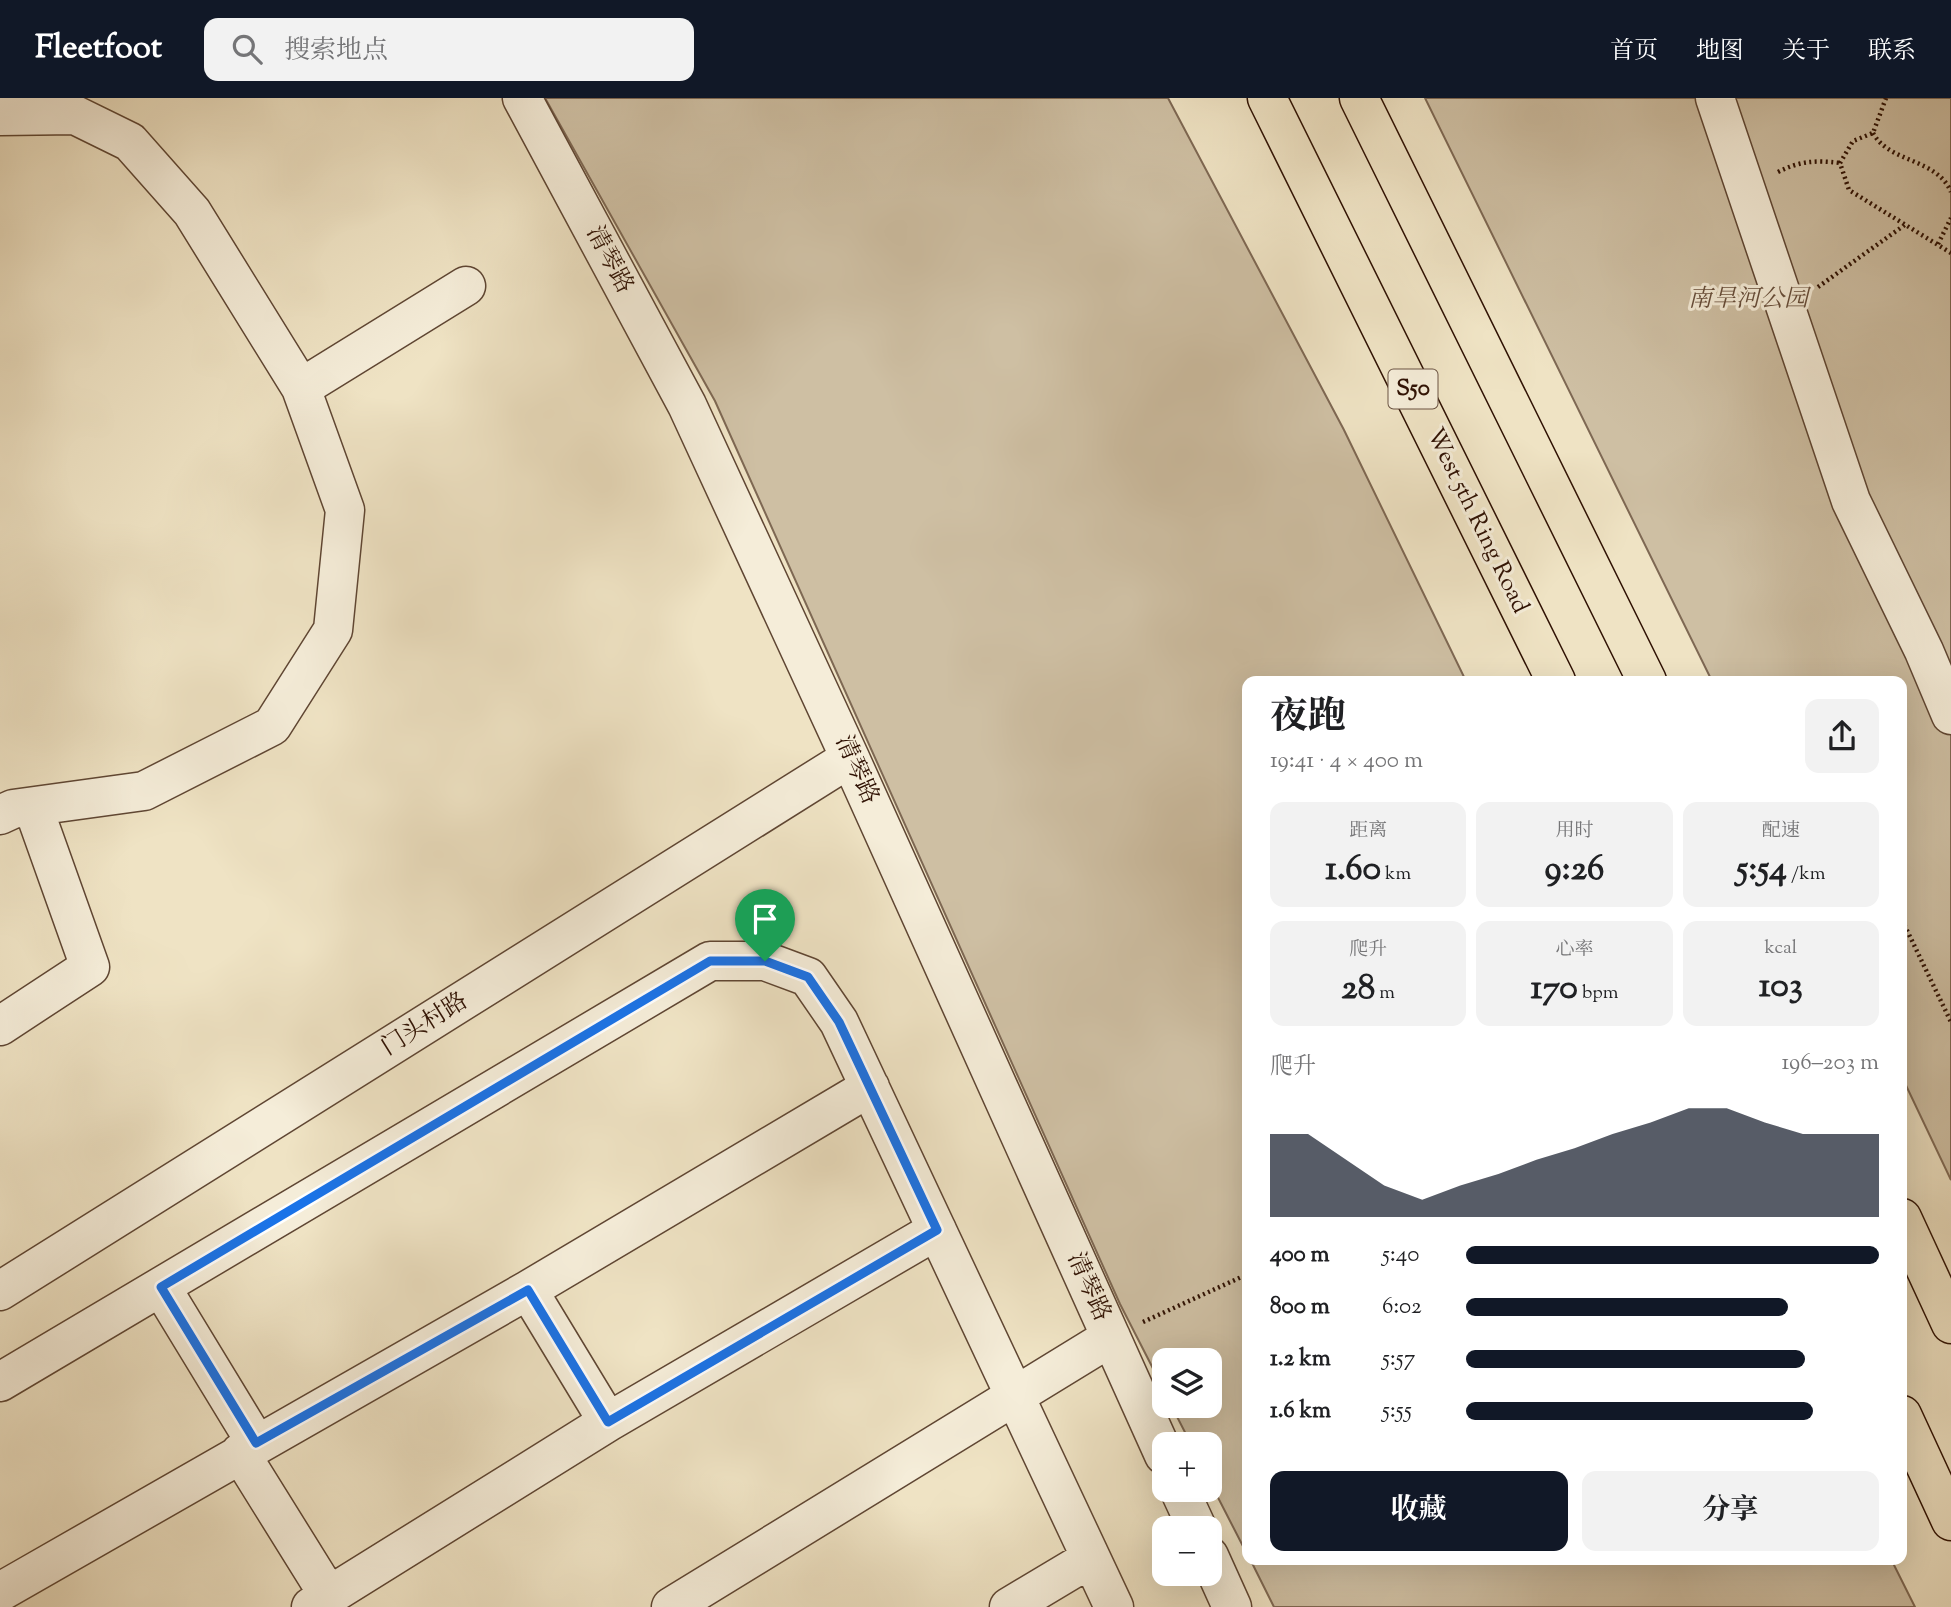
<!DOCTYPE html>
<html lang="zh">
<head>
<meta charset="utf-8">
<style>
	:root { --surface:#fff; --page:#f2f2f2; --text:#202124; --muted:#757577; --accent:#111827 }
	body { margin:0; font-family:"Sorts Mill Goudy","Noto Serif SC",serif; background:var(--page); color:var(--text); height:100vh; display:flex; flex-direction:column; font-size:26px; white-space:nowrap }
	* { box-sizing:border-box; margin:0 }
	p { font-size:23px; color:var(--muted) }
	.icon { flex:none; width:38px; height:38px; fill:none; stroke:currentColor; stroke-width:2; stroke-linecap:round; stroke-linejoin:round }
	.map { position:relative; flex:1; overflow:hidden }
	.side { position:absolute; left:1242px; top:578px; width:665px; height:889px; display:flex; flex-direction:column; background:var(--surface); border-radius:14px; box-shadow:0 7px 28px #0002 }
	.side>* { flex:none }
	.controls { position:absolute; left:1152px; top:1250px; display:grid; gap:14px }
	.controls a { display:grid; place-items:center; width:70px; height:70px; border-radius:14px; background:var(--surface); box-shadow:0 7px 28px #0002; font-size:35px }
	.pin { position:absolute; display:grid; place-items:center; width:60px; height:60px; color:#fff; margin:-72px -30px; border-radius:50% 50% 50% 0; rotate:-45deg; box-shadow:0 0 7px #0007 }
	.pin .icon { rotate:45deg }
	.round { display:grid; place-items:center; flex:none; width:74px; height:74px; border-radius:14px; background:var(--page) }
	.overview { display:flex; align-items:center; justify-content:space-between; height:119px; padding:0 28px }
	h1 { font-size:38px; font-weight:700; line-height:52px }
	.metrics { display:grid; grid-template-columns:repeat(3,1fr); gap:10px; height:119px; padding:7px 28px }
	.metrics div { display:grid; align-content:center; border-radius:14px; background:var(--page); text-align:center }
	.metrics b { font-size:35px; font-weight:700 }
	.metrics small { font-size:19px; font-weight:400 }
	.metrics p { font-size:19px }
	.chart { height:196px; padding:14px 28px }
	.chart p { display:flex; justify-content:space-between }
	.chart svg { width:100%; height:126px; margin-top:7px; fill:var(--accent); opacity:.7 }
	.button { display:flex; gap:14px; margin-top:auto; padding:14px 28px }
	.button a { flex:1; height:80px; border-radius:14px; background:var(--accent); color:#fff; font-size:28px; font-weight:700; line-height:80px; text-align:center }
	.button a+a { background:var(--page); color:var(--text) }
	ul { padding:0 28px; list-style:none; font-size:23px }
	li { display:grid; grid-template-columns:112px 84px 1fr; align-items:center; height:52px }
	li i { height:18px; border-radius:9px; background:var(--accent) }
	header { display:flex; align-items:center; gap:42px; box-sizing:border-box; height:98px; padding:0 35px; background:var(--accent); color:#fff }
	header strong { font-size:33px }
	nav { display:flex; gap:38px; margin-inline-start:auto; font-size:24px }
	.search { width:490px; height:63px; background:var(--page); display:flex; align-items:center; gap:18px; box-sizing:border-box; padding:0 24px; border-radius:14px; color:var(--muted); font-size:26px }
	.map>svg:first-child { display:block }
</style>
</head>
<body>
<header>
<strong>Fleetfoot</strong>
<div class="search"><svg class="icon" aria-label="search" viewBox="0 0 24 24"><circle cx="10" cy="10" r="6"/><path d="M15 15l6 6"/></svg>搜索地点</div>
<nav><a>首页</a><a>地图</a><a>关于</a><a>联系</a></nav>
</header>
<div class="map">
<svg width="1951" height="1509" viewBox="0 0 1951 1509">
	<rect width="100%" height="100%" fill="#efe3c4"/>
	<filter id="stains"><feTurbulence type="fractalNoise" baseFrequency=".00286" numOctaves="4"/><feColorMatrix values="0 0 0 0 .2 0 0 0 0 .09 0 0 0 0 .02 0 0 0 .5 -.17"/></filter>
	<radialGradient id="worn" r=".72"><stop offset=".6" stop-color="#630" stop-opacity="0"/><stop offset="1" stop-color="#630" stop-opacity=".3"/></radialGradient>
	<path fill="#cebfa3" stroke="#7e6853" stroke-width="2" d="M545 0H1168L1344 332 1466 583H1248V1458L1209 1382V1346H1191L1171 1307H1209V1262H1164V1292L1120 1206 715 303Z
		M1425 0H1951V1082L1902 979V583H1712Z
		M1250 1461H1891L1915 1509H1274Z"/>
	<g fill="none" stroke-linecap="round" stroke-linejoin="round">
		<g stroke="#5f4633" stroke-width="41">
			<path id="minor" d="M522 0 687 307 850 660 1164 1357
				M1715 0 1851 403 1924 553 1951 617
				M0 18 75 17 130 44 192 114 301 290 345 412 333 532 272 628 144 693 13 711 0 717
				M301 290 466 188
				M0 928 90 869 33 709
				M161 1189 256 1345
				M528 1192 608 1324
				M0 1193 850 660
				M0 1284 710 863H765L808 879 839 924 1114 1509
				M240 1355 329 1498
				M1179 1391 1197 1430
				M1209 1458 1232 1509
				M0 1494 528 1192 870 989
				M311 1509 608 1324 937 1132
				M671 1509 1111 1239
				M1009 1509 1091 1460"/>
		</g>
		<g stroke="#2f1103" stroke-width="41">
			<path id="highway" d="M1267 0 1556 583
				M1359 0 1647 583
				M1902 1120 1951 1226
				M1902 1317 1951 1423"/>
		</g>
		<path stroke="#2f1103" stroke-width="4.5" stroke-dasharray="2 3.5" stroke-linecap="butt" d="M1886 0 1873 35 1853 43 1840 65 1849 92 1951 155
			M1873 35C1889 65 1937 60 1951 94
			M1778 74C1800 63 1815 62 1840 65
			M1938 146 1951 120
			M1818 189 1906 126
			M1902 822 1951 924
			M1143 1224 1248 1176"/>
		<use href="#minor" stroke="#f5edd9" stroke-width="38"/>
		<use href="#highway" stroke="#efe3c4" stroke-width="38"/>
	</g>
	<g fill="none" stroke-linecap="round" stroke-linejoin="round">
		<g stroke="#fff" stroke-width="14">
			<path id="route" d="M710 863H765L808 879 839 924 937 1132 608 1324 528 1192 256 1345 161 1189Z"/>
		</g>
		<use href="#route" stroke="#1a73e8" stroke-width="9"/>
	</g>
	<g text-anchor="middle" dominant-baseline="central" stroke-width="6" stroke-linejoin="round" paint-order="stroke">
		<rect fill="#f5edd9" stroke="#6a5343" stroke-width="2" x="1388.5" y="271.5" width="49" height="39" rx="5"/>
		<g font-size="23" font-weight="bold" fill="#2f1103">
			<text x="1413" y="291">S50</text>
		</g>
		<g font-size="24" fill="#2f1103" stroke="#f5edd9">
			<text transform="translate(609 162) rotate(62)">清琴路</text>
			<text transform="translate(1477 423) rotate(64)">West 5th Ring Road</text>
			<text transform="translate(856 672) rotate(66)">清琴路</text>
			<text transform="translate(425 927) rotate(-32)">门头村路</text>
			<text transform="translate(1088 1189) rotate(66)">清琴路</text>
		</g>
		<g font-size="24" font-style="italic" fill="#674e3b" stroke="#f5edd9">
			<text x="1748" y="202">南旱河公园</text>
		</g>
	</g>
	<rect width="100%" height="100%" filter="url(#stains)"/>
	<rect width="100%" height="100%" fill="url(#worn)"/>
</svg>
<div class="controls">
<a><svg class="icon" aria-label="layers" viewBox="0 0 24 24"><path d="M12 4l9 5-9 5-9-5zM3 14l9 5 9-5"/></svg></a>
<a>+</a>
<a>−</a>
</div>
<div class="pin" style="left:765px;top:863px;background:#1e9e55"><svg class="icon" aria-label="arrive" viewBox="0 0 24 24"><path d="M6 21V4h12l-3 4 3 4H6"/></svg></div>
<section class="side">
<div class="overview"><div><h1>夜跑</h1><p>19:41 · 4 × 400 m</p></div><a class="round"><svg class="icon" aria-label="share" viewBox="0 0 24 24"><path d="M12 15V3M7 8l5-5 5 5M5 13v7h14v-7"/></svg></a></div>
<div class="metrics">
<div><p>距离</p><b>1.60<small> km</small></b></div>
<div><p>用时</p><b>9:26</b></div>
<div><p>配速</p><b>5:54<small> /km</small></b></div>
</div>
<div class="metrics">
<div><p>爬升</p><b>28<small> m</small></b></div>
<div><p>心率</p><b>170<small> bpm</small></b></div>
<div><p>kcal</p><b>103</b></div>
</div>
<div class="chart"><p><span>爬升</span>196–203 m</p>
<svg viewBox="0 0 160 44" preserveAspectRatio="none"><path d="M0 44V15L10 15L20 24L30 33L40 38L50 33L60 29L70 24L80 20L90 15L100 11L110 6L120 6L130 11L140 15L150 15L160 15V44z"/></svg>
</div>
<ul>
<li><b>400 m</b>5:40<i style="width:100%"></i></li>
<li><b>800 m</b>6:02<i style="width:78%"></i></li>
<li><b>1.2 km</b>5:57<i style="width:82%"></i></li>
<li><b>1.6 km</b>5:55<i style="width:84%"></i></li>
</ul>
<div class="button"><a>收藏</a><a>分享</a></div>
</section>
</div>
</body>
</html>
